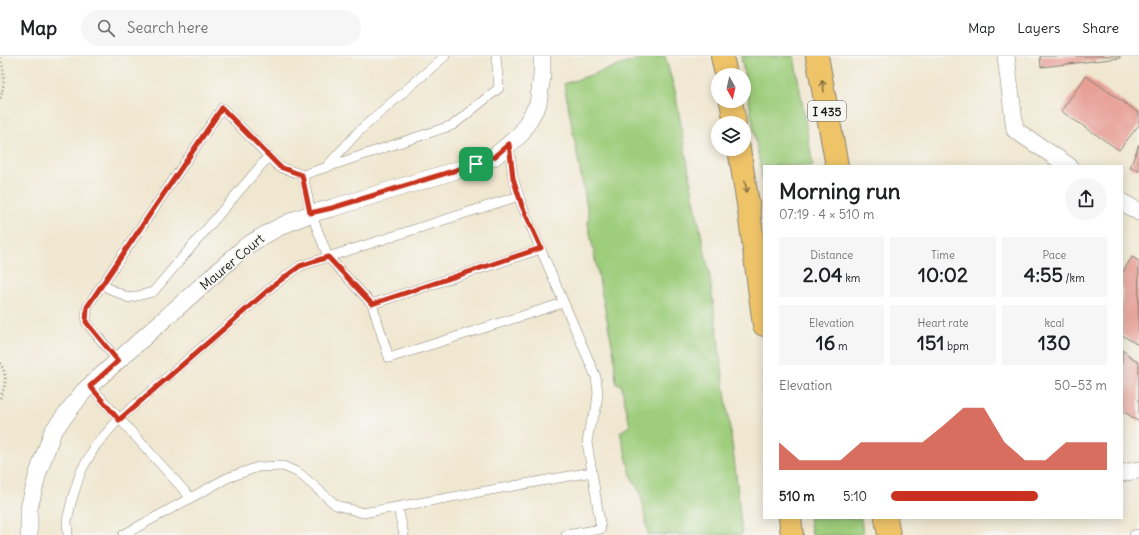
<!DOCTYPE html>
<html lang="en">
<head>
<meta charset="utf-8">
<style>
	:root { --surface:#fff; --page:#f6f6f6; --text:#202124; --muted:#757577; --line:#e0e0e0; --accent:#c8321e }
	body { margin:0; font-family:Delius,sans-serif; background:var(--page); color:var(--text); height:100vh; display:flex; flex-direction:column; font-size:15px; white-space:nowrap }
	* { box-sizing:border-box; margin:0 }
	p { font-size:13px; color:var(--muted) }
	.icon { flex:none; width:22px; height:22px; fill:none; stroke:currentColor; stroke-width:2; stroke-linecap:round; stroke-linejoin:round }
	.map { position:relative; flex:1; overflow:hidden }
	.drawer { position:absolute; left:763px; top:109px; width:360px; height:354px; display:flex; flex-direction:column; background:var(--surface); border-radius:0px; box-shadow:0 2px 10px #0003 }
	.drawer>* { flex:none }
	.needle { width:26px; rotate:172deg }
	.fabs { position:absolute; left:711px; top:12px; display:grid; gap:8px }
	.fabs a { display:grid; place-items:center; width:40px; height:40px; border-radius:50%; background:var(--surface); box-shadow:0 2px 10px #0003; font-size:20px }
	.pin { position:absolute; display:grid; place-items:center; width:34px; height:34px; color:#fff; margin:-17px; border-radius:8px; box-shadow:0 2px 6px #0006 }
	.round { display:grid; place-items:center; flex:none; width:42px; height:42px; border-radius:21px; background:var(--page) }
	.overview { display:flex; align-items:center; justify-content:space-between; height:68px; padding:0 16px }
	h1 { font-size:22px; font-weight:800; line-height:30px }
	.metrics { display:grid; grid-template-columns:repeat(3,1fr); gap:6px; height:68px; padding:4px 16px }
	.metrics div { display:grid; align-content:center; border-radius:0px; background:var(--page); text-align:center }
	.metrics b { font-size:20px; font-weight:800 }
	.metrics small { font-size:11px; font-weight:400 }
	.metrics p { font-size:11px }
	.chart { height:112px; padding:8px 16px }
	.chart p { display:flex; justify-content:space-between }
	.chart svg { width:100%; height:72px; margin-top:4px; fill:var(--accent); opacity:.7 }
	ul { padding:0 16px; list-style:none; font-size:13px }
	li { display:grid; grid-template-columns:64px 48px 1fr; align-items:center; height:30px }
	li i { height:10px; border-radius:5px; background:var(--accent) }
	header { display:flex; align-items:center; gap:24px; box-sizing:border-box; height:56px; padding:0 20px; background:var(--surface); border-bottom:1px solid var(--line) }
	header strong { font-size:19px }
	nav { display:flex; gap:22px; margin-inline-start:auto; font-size:14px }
	.search { width:280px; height:36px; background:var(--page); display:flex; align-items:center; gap:10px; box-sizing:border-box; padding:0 14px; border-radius:22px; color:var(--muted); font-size:15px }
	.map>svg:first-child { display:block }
</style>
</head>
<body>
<header>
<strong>Map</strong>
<div class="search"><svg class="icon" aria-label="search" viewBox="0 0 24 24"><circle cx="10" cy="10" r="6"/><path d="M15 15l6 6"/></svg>Search here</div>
<nav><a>Map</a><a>Layers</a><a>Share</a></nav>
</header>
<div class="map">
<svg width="1139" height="479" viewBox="0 0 1139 479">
	<rect width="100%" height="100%" fill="#f6f6f2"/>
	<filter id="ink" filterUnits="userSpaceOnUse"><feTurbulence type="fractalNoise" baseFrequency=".025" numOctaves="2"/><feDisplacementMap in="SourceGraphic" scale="8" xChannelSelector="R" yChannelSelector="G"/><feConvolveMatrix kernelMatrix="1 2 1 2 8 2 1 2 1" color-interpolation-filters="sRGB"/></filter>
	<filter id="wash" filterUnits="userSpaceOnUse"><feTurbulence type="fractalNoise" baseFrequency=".012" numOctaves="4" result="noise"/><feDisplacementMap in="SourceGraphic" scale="16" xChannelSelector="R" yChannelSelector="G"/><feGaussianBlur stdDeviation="0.9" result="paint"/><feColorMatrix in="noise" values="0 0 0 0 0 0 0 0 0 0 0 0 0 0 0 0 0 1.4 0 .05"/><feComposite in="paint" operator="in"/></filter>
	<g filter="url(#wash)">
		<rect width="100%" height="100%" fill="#f0e7d0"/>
		<path fill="#9ecd7c" stroke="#5d744c" d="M648 0H665L675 35 692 134 709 216 736 418 742 479H648L641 438 632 423 620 376 630 370 621 328H616L614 299 588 167 589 162 564 28Z
			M741 0H794L813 110H764V132Z
			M809 462H861L863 479H812Z"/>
		<g id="blocks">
			<path fill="#e79f96" d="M1040 0H1120V2L1041 11Z
				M1086 20 1139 57V69L1119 94 1061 55Z
				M1139 88V114L1130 112Z
				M1132 201 1139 205 1138 289 1122 279V217Z
				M1122 294 1139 307V366L1122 354Z"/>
		</g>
	</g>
	<g filter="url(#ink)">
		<use href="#blocks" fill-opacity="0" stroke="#868276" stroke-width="1"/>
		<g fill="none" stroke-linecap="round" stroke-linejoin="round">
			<g stroke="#868276" stroke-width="10">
				<path id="service" d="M496 0 499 32 453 69 303 119 311 157 328 201 372 248 389 302 563 247
					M328 109 359 75 445 0
					M102 229 129 242 153 236 269 100
					M372 248 541 193
					M118 305 86 266 87 251 222 52 279 111 303 119
					M90 330 191 442
					M398 452 404 479
					M68 479 67 465 72 443 81 415 96 389 119 363 274 229 300 210 519 140
					M123 479 227 422 258 411 283 410 299 417 336 449 363 457 592 416 587 386 590 369 596 354 598 337 596 321 522 150 513 122 509 88
					M566 479 601 473 592 416
					M1134 479 1139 478"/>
			</g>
			<g stroke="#868276" stroke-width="18">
				<path id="minor" d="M1006 0 1015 74 1069 110
					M1122 146 1139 156
					M1122 417 1139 414
					M29 479V452L38 417 53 375 84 335 245 191C275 172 298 160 332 152L477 108 494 101 521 78 538 48 542 20V0"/>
			</g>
			<g stroke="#868276" stroke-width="24">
				<path id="motorway" d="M722 0 726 19
					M817 0 837 110
					M731 45 735 67
					M739 93 748 148 764 269
					M790 462 792 479
					M886 462 889 479"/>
			</g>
			<path stroke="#868276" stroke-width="2.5" stroke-dasharray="1 3" stroke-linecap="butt" d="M0 2C5 15 5 29 0 43
				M0 307C8 320 6 328 0 342"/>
			<use href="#service" stroke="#fff" stroke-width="9"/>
			<use href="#minor" stroke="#fff" stroke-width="17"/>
			<use href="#motorway" stroke="#efc469" stroke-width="22"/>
		</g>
		<defs><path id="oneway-shaft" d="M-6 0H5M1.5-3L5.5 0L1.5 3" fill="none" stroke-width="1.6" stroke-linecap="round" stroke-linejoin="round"/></defs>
		<g stroke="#867042">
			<use href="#oneway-shaft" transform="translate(823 30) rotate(-101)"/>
			<use href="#oneway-shaft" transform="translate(746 131) rotate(80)"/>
		</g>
	</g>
	<g fill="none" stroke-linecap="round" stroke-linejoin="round" filter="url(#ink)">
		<g stroke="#fff" stroke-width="8">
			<path id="route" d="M222 52 280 111 302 119 310 157 332 152 476 108 494 101 509 88 513 122 522 150 541 192 372 248 328 201 300 210 274 229 119 364 90 330 118 305 86 266 87 251Z"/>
		</g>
		<use href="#route" stroke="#c8321e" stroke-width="5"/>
	</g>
	<g text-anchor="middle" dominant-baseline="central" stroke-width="3.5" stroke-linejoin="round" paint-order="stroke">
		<rect fill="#f6f6f2" stroke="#5d5d5c" stroke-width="1" x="808" y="45" width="38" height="20" rx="3"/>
		<g font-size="12" font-weight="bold" fill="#1c1c1c">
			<text x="827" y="55">I 435</text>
		</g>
		<g font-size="13" fill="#1c1c1c" stroke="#f6f6f2">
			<text transform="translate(232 206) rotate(-40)">Maurer Court</text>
		</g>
	</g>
</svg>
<div class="fabs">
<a><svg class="needle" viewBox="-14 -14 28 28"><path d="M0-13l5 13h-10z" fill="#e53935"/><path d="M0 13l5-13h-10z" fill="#757577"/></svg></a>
<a><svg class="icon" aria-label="layers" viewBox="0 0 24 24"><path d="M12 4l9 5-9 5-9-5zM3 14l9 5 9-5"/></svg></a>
</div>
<div class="pin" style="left:476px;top:108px;background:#1e9e55"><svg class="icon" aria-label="arrive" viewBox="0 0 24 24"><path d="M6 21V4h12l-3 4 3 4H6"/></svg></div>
<section class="drawer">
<div class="overview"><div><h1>Morning run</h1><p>07:19 · 4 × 510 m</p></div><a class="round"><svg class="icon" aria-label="share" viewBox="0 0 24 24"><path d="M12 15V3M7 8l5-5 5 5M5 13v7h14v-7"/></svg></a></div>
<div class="metrics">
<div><p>Distance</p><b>2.04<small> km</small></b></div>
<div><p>Time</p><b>10:02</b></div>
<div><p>Pace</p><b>4:55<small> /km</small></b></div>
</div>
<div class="metrics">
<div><p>Elevation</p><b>16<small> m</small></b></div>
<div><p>Heart rate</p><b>151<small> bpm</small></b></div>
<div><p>kcal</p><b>130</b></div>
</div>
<div class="chart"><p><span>Elevation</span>50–53 m</p>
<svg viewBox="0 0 160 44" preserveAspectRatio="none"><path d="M0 44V27L10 38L20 38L30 38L40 27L50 27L60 27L70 27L80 17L90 6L100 6L110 27L120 38L130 38L140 27L150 27L160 27V44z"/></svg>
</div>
<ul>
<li><b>510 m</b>5:10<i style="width:68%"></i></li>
</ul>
</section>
</div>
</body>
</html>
